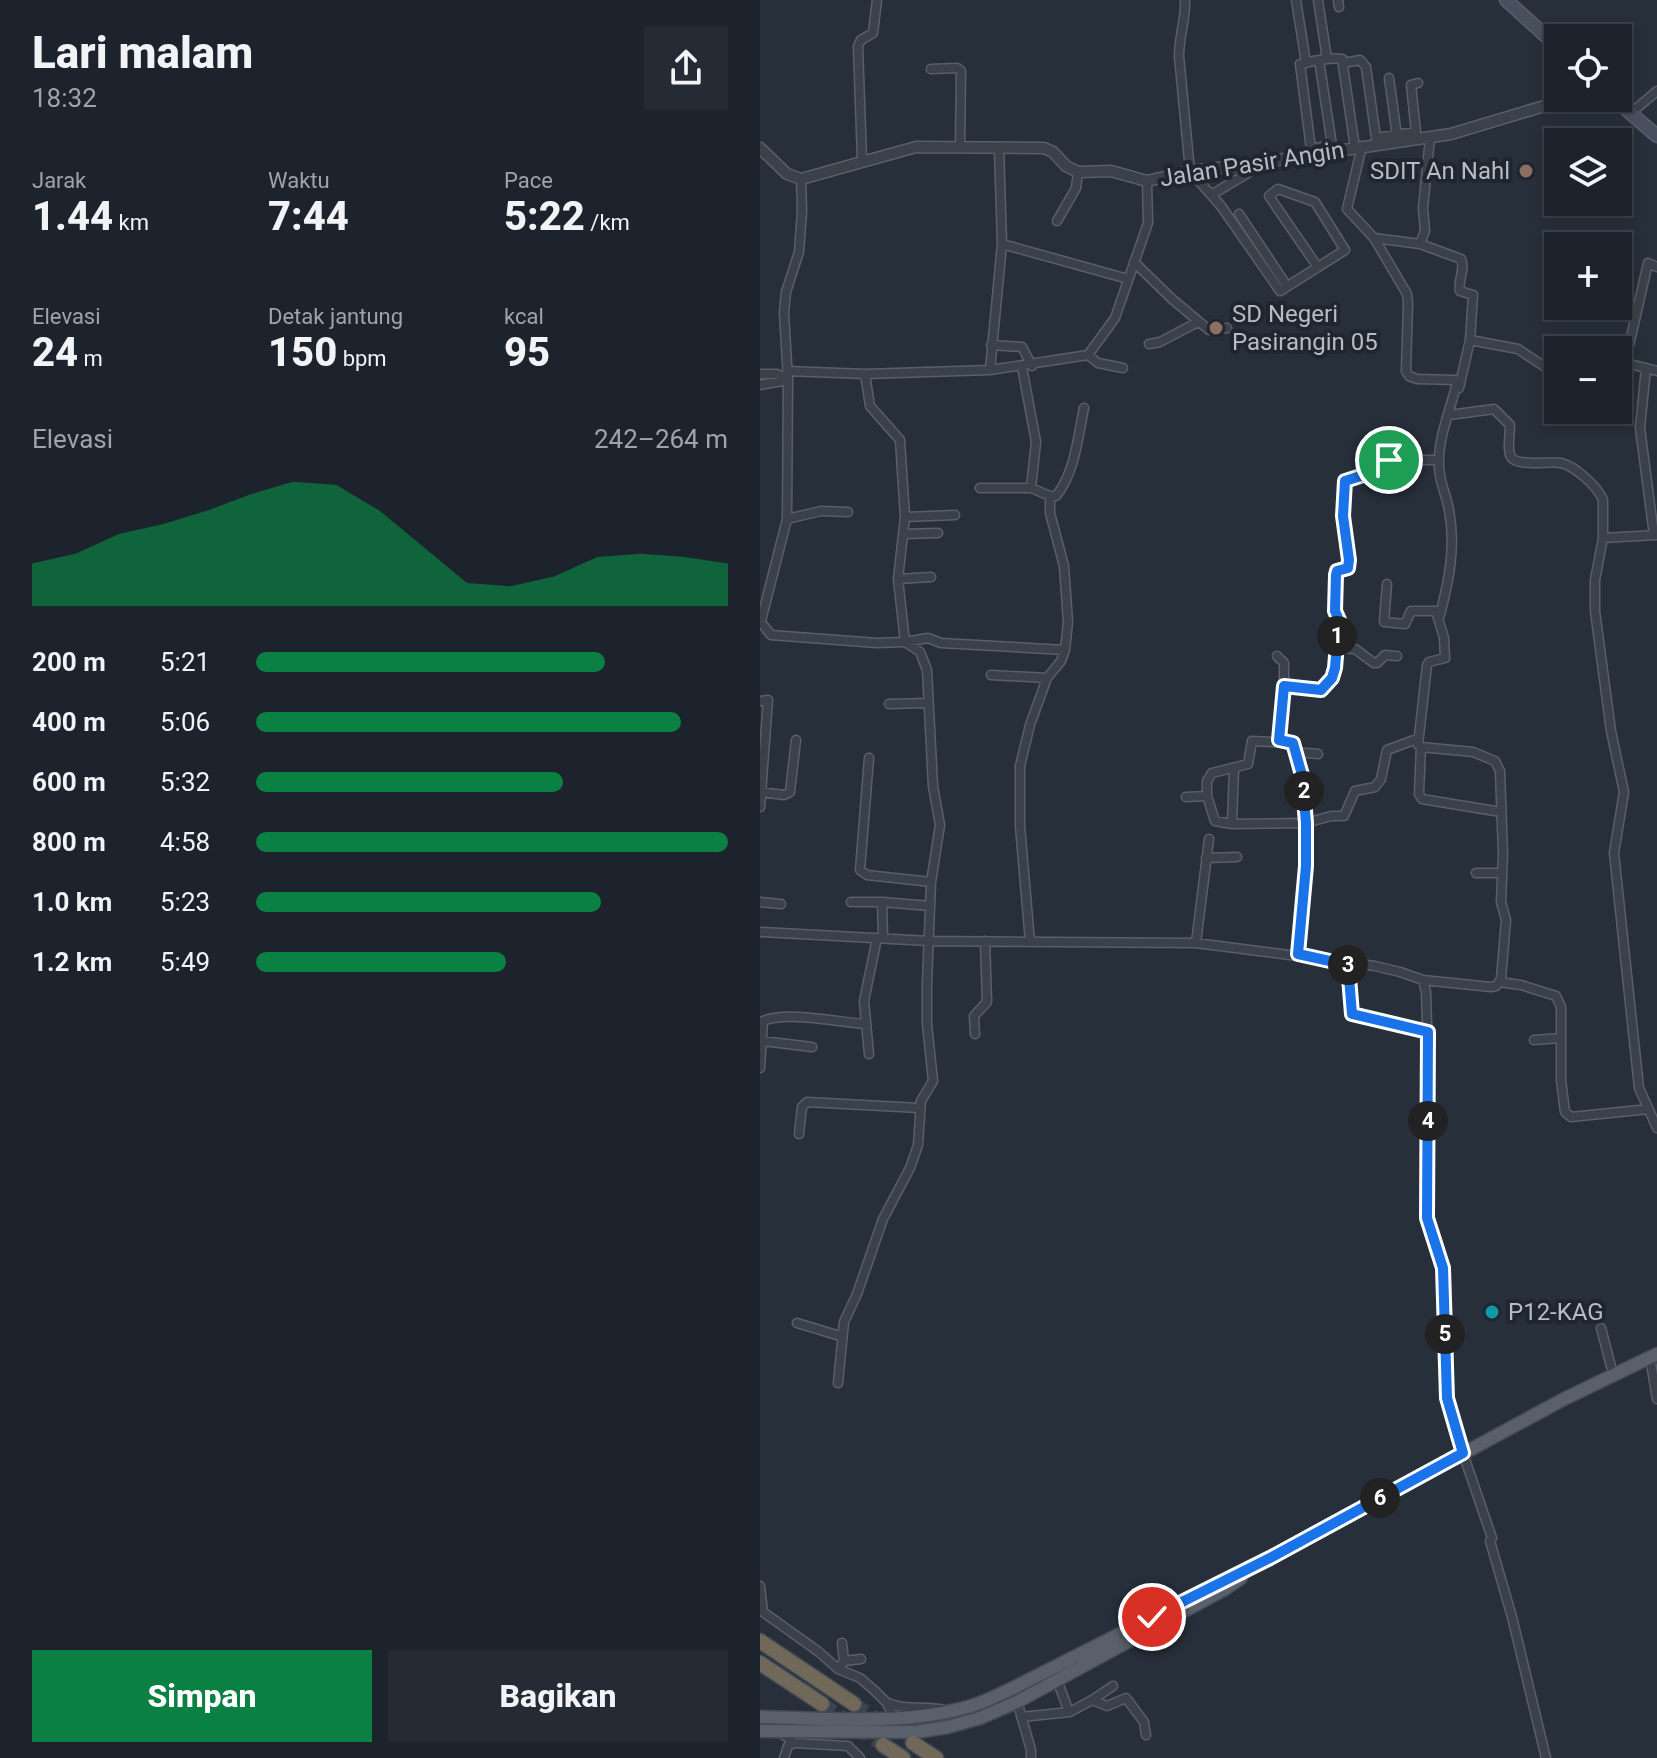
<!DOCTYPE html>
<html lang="id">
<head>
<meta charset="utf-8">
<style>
	:root { --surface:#1d232c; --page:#252b34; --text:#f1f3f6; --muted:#a0a4a9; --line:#3b4048; --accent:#0b8043 }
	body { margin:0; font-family:Roboto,sans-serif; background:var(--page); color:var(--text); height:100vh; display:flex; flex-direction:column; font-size:30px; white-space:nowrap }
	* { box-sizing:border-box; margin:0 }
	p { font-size:26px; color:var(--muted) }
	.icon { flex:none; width:44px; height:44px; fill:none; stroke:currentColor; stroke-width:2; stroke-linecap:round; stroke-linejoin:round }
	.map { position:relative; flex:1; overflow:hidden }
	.sheet { display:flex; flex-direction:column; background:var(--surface); width:760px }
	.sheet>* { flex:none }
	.fabs { position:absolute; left:784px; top:24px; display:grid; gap:16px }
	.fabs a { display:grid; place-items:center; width:88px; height:88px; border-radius:0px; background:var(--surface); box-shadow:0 4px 12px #0003,0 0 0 2px var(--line); font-size:40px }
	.pin { position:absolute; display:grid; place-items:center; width:68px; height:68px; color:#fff; margin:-34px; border:4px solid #fff; border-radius:50%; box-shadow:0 2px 8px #0007 }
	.km { position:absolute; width:40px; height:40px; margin:-20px; border-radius:50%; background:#222; color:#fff; font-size:22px; line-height:40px; text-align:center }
	.round { display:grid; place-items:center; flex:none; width:84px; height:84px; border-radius:0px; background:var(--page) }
	.head { display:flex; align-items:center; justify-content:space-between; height:136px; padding:0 32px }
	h1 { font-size:44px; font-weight:800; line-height:60px }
	.figures { display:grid; grid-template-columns:repeat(3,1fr); gap:12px; height:136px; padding:8px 32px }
	.figures div { display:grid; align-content:center }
	.figures b { font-size:40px; font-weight:800 }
	.figures small { font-size:22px; font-weight:400 }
	.figures p { font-size:22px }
	.chart { height:224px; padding:16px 32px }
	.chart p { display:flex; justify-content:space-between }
	.chart svg { width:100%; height:144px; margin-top:8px; fill:var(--accent); opacity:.7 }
	.button { display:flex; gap:16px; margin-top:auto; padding:16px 32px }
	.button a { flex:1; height:92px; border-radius:0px; background:var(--accent); color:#fff; font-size:32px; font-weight:800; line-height:92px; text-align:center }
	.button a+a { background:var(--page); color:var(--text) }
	ul { padding:0 32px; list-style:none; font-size:26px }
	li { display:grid; grid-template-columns:128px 96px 1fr; align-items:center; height:60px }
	li i { height:20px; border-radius:10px; background:var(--accent) }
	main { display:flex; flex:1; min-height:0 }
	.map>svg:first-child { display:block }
</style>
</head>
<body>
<main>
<section class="sheet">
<div class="head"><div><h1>Lari malam</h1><p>18:32</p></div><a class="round"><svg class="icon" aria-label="share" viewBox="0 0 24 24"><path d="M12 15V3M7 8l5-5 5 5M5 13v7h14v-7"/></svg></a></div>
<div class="figures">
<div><p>Jarak</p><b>1.44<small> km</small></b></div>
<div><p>Waktu</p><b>7:44</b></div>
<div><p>Pace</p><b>5:22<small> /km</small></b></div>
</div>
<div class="figures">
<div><p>Elevasi</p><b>24<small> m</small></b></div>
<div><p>Detak jantung</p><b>150<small> bpm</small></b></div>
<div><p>kcal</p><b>95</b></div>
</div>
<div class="chart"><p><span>Elevasi</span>242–264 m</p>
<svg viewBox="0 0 160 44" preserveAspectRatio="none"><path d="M0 44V31L10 28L20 22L30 19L40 15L50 10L60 6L70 7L80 15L90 26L100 37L110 38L120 35L130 29L140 28L150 29L160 31V44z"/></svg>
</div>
<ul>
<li><b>200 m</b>5:21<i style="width:74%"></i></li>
<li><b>400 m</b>5:06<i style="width:90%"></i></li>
<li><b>600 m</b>5:32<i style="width:65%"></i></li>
<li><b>800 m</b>4:58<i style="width:100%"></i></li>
<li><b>1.0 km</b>5:23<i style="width:73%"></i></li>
<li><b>1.2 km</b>5:49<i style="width:53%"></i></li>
</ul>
<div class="button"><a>Simpan</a><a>Bagikan</a></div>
</section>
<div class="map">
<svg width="897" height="1758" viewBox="0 0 897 1758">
	<rect width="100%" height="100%" fill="#272f3b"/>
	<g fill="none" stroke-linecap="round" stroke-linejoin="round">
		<path stroke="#3c4450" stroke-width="14" stroke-dasharray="14 7" stroke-linecap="butt" d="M62 1704 123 1745
			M94 1704 124 1724"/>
		<g stroke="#585f69" stroke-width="11">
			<path id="minor" d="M425 0C426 19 419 36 419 56L430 171 461 206 520 291 585 250 555 202 518 189 509 196 557 266
				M536 0 546 63
				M558 0 567 59
				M578 0 579 7
				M559 60 572 145 551 149 540 64C553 61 569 57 582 59L595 148
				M583 63 600 60 606 67 616 138 656 132 651 85 658 83
				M171 69 197 68 201 71 200 147
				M629 78 637 136
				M871 113 897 91
				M602 146 587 209 614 238 647 294 648 303 646 371 649 376 657 379 695 380 697 382C691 409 679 434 679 461 678 480 686 493 689 510 696 547 689 580 680 615
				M102 160 98 46 101 40 113 33 117 0
				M451 195 488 173
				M479 214 527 286
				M297 221 316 188 318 172
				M614 238 660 244 701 259C706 270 697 281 700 291L713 295 710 340 699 388
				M242 244 368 279
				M660 244 665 231 663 208 670 138
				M374 262 412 299 449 330 467 328
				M710 340 758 349 788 369 798 371
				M389 344 400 342 438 322
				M231 345 262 347 272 366
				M804 346 815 350
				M328 355 338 363 363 368
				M858 361 897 371
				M865 363 888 263 897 267
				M262 367 276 442 271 488 290 496V513L304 566 308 622 305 650 301 661 287 678 270 725 260 766V826L270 942
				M886 368 880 428 894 535
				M230 370 242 244 239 148
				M27 371 105 374 230 370 328 355 355 318 388 223 387 181
				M0 374H17L28 380 27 519 1 621
				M105 374 110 406 140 440 145 517 138 579 145 642 168 638 181 643 305 650
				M0 385 28 380 24 313 26 292 39 252 42 211 41 179
				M689 415 734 409 750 425C750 434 747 450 751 457 757 467 789 461 801 463 815 466 838 487 843 500V538L835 580V611L851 731 864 792 854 853 879 1088 897 1128
				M220 488H271
				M290 496H296C315 473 318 436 324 408
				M145 517 195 515
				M27 519 61 511 88 512
				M145 534 178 533
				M843 538 897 535
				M138 579 171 577
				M627 584 624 622 645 624 651 611H676L684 638 685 658 669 662 667 665 658 745 661 747 713 752 735 761 740 771 743 854 741 902 746 920 741 979 736 986 731 987 663 980
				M0 621 11 635 117 643 145 642 160 652 167 670 173 786 180 825 171 882 167 983V1024L173 1081 161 1101 158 1145 150 1168 123 1219 97 1294 84 1322 78 1383
				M576 648 595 649 614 663H617L625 655 637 656
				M517 656 524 663V686
				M231 675 287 678
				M0 701 8 700 0 807
				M129 704 168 703
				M519 740 524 686 561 690 574 675 579 620 575 611 576 575 580 569 588 568 589 560 583 516 585 481 616 471 628 460H679
				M661 747 659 794 662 799 741 812
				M534 752 558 754
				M109 758 100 870 107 875 171 882
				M474 768 472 824 546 823 571 816H584L595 791 615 787 621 779 627 750 657 739
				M0 792 24 795 30 792 36 740
				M447 796 455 821 472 824
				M426 797 447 796V781L452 773 488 764 492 741 533 743C536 762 543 779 545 798 550 850 542 903 538 954
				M446 858 477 857
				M716 873H742
				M0 902 21 904
				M91 902H122L123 938
				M122 902 170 906
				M0 932 169 941 436 943 615 966 640 972 663 980 666 992 668 1057 667 1218 683 1268 687 1398 696 1433 732 1538 730 1541 752 1617 786 1758
				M436 943 449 839
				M588 965 592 1014 668 1032
				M739 982 761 985 796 996 801 1007V1080L805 1112 811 1117 889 1109
				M215 1034 214 1016 227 1002 225 941
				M774 1040 801 1038
				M2 1041 52 1047
				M109 1054 104 1001 117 938
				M0 1068 3 1021C26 1011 78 1022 104 1024
				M39 1134 42 1107 47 1102 159 1108
				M37 1323 80 1336
				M841 1328 853 1374
				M890 1357 897 1399
				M0 1586 3 1612 59 1652 78 1669 100 1678 114 1690 127 1703 134 1718
				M84 1661 101 1659
				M78 1669 84 1661 82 1643
				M297 1680 309 1712
				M332 1700 353 1686
				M257 1701 271 1750V1758
				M128 1703C146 1711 165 1705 185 1710
				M261 1717 310 1712 332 1700 347 1706 366 1698 384 1722 386 1735
				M19 1731 34 1743 88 1746 100 1758
				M24 1758 28 1746 34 1743"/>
		</g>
		<g stroke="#585f69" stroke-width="13">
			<path id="tertiary" d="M0 148 27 174 41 179 156 147 284 148 293 152 306 166 318 172 351 171 387 181 430 171 484 165 691 134 811 98"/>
		</g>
		<g stroke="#585f69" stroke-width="15">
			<path id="secondary" d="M746 0 798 47
				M853 98 897 136"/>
		</g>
		<g stroke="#434a54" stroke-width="15">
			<path id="primary" d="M0 1717C69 1718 144 1726 211 1706 225 1702 238 1695 251 1689L510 1558 804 1399 897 1354
				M0 1731 156 1732 188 1727 220 1718 257 1702 465 1589 481 1578"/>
		</g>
		<g stroke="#454c56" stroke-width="17">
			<path id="motorway" d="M0 1641 94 1704
				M0 1663 62 1704
				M153 1743 176 1758
				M123 1745 143 1758"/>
		</g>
		<use href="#minor" stroke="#3a414b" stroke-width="8"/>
		<use href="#tertiary" stroke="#3a414b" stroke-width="10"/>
		<use href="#secondary" stroke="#49505d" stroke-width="12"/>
		<use href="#primary" stroke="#59606b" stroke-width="12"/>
		<use href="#motorway" stroke="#706859" stroke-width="14"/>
	</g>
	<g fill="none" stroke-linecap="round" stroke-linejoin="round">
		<g stroke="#fff" stroke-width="16">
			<path id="route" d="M392 1617 510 1558 703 1453 687 1398 683 1268 667 1218 668 1032 592 1014 588 965 538 954 546 866V823L542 775 533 743 519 740 524 686 561 690 572 678 575 668 579 620 575 611 576 575 577 571 588 568 589 560 583 516 585 481 616 471 629 460"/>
		</g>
		<use href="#route" stroke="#1a73e8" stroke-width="10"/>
	</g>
	<g fill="#8d6e63" stroke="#1f2630" stroke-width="3">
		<circle cx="766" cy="171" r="8"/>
		<circle cx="456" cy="328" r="8"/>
	</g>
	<circle fill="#0f9aa8" stroke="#1f2630" stroke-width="3" cx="732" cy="1312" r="8"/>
	<g text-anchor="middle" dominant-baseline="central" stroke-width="8" stroke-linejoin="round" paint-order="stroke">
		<g font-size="24" fill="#b6bcc6" stroke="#1f2630">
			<text transform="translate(492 164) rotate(-9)">Jalan Pasir Angin</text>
		</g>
		<g font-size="24" fill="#b6bcc6" stroke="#1f2630" text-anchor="start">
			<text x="750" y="171" text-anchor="end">SDIT An Nahl</text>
			<text x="472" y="314">SD Negeri<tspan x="472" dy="28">Pasirangin 05</tspan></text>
			<text x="748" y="1312">P12-KAG</text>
		</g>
	</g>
</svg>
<div class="fabs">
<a><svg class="icon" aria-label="locate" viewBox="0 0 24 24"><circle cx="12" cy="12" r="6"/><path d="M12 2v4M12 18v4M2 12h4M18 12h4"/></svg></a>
<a><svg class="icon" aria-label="layers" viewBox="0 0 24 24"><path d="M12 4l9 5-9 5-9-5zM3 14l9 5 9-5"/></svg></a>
<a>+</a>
<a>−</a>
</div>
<div class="pin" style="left:629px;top:460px;background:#1e9e55"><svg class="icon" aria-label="arrive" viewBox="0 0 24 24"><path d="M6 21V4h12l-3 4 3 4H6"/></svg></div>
<div class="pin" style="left:392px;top:1617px;background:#d93025"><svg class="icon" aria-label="check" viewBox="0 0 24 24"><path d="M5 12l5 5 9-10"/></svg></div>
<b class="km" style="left:577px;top:636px">1</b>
<b class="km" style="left:544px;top:791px">2</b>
<b class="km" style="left:588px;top:965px">3</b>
<b class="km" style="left:668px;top:1121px">4</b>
<b class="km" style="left:685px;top:1334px">5</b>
<b class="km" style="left:620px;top:1498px">6</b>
</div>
</main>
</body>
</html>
